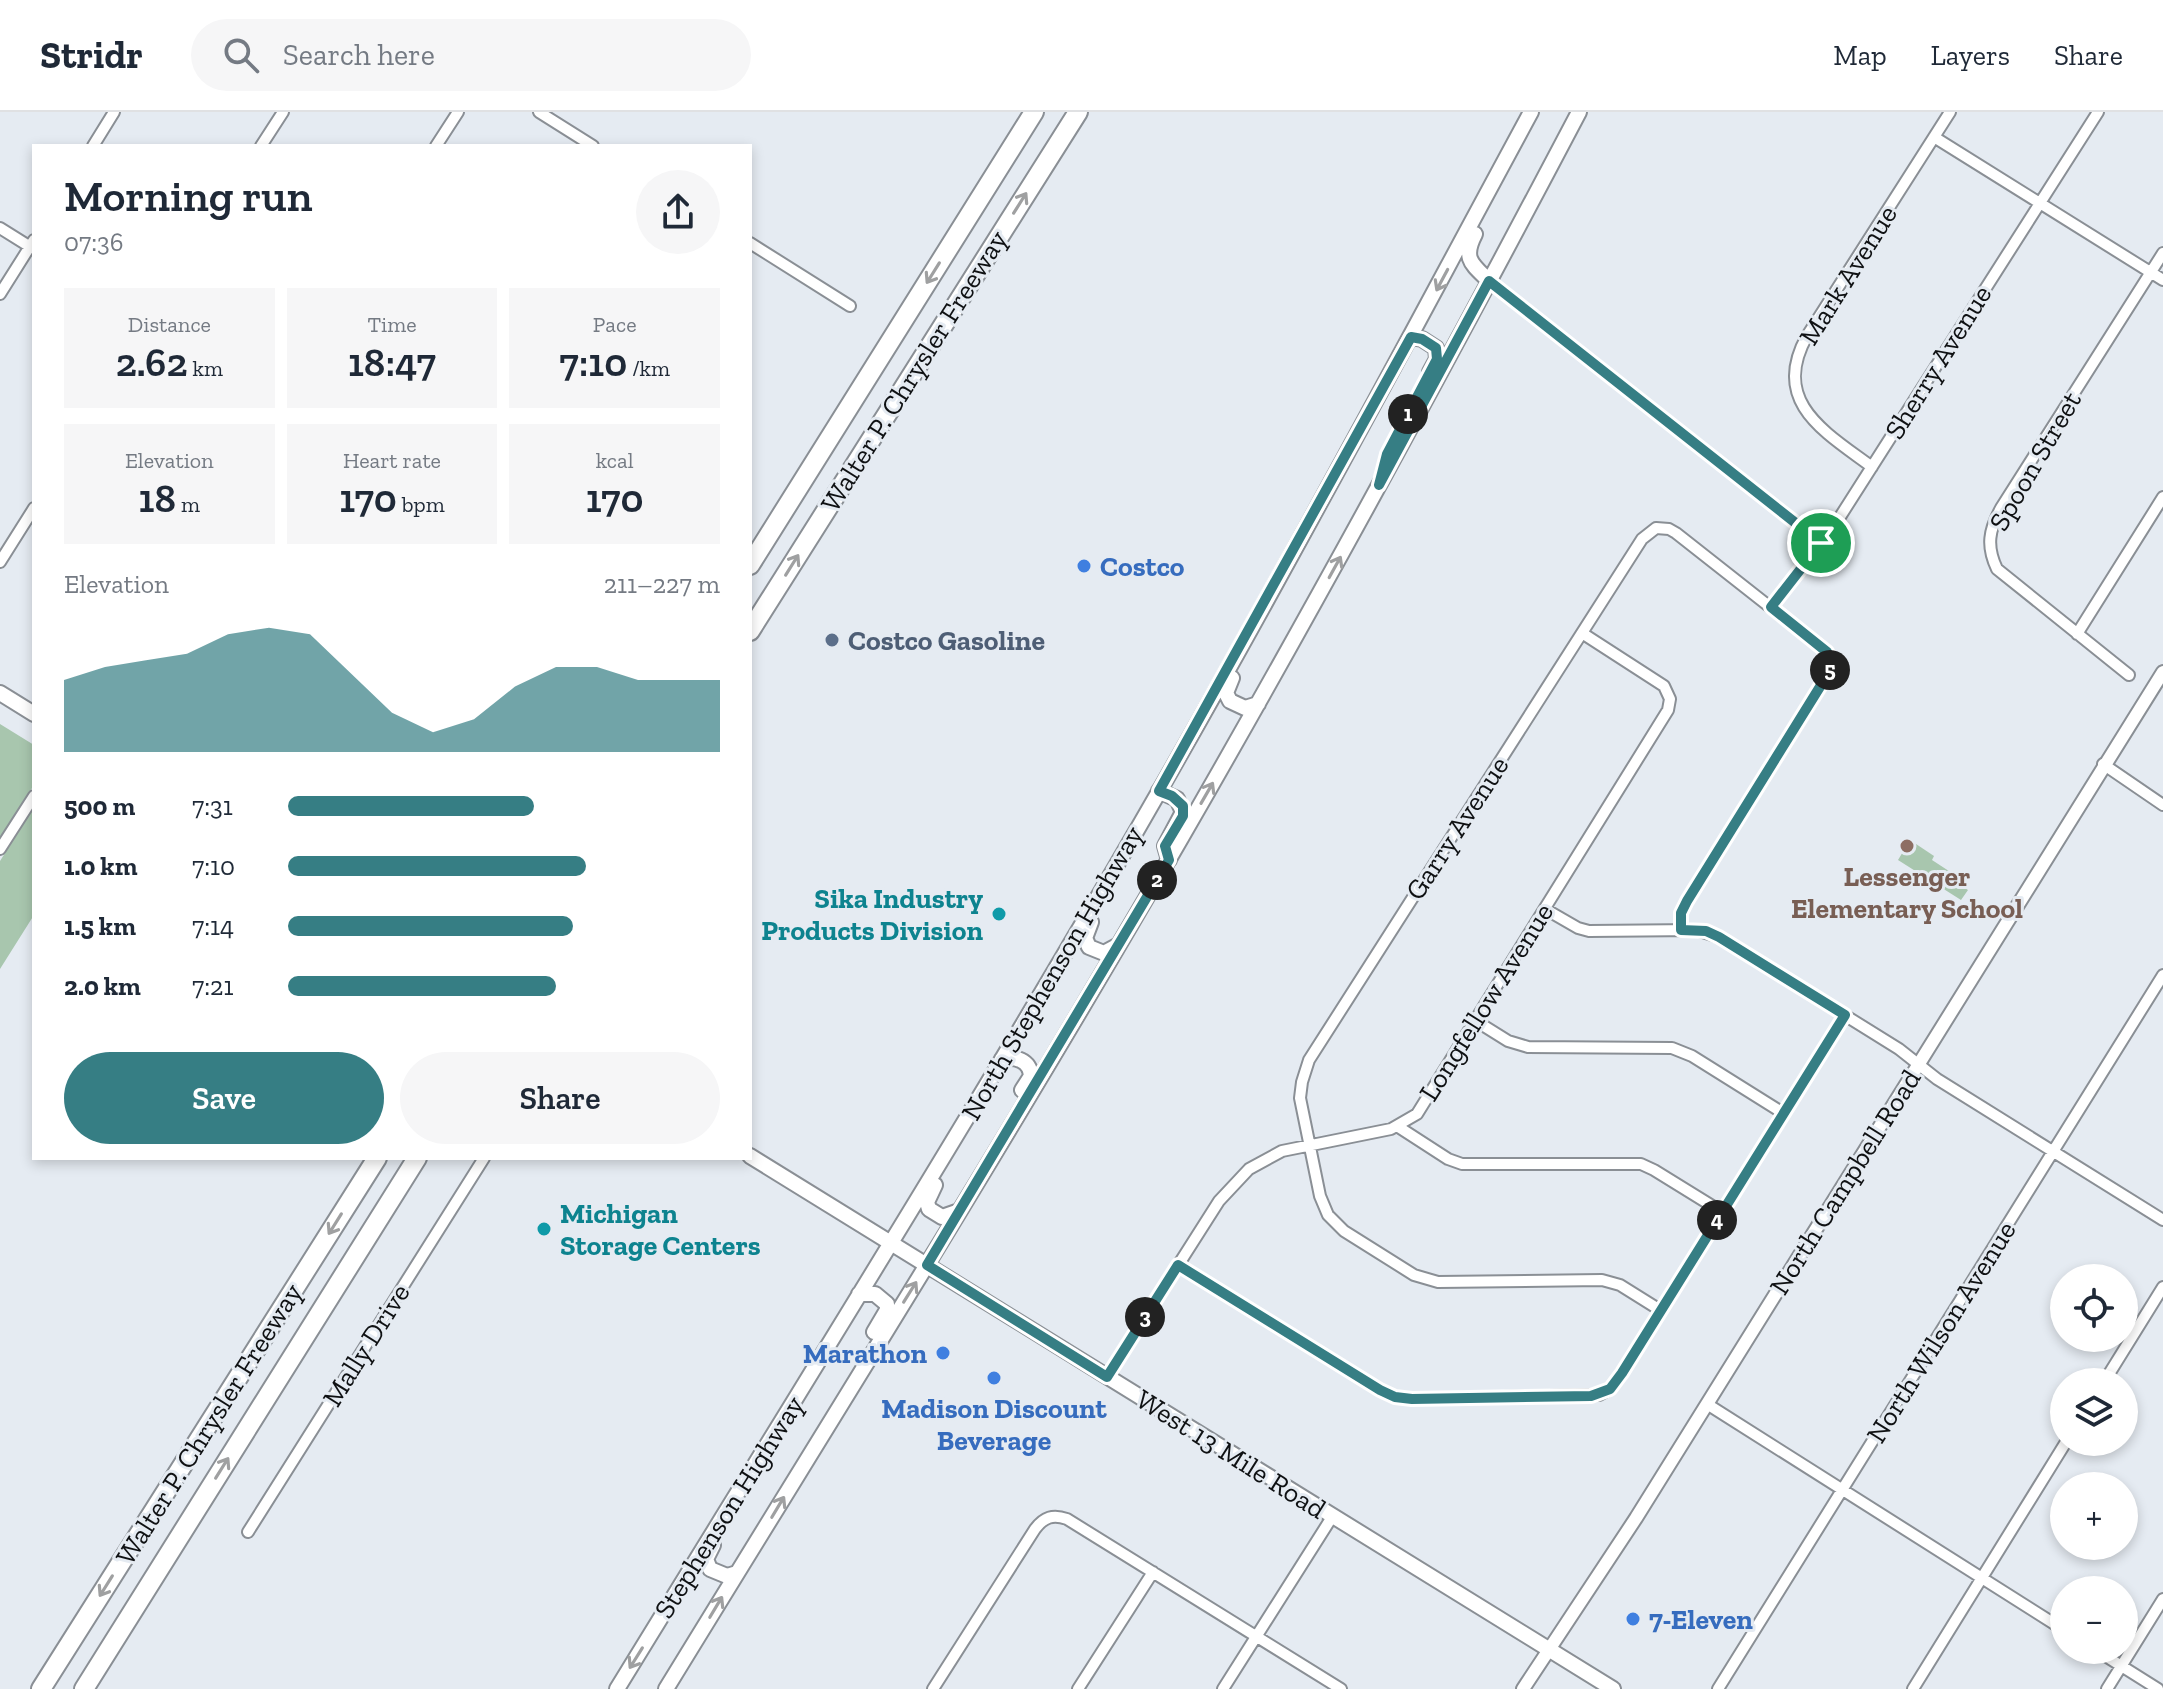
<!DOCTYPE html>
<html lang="en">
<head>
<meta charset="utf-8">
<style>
	:root { --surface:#fff; --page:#f6f6f7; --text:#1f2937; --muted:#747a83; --line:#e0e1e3; --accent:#367e84 }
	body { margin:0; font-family:"Zilla Slab",serif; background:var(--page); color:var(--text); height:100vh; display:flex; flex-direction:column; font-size:30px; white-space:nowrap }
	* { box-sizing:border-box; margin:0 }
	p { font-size:26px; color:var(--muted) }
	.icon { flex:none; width:44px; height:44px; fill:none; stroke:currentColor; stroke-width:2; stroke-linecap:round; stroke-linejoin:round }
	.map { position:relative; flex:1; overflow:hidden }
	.side { position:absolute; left:32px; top:32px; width:720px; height:1016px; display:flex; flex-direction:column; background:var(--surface); border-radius:0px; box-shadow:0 4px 12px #0003 }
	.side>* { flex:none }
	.controls { position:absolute; left:2050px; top:1152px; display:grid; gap:16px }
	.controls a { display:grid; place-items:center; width:88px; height:88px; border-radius:50%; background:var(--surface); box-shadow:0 4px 12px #0003; font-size:40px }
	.pin { position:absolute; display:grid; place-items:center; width:68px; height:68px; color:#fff; margin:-34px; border:4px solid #fff; border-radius:50%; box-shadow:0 2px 8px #0007 }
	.km { position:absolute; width:40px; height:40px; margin:-20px; border-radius:50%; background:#222; color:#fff; font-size:22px; line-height:40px; text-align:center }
	.round { display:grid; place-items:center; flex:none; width:84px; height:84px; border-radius:42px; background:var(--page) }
	.head { display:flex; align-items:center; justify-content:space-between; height:136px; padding:0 32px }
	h1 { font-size:44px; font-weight:600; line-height:60px }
	.figures { display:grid; grid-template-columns:repeat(3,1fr); gap:12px; height:136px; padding:8px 32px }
	.figures div { display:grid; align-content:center; border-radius:0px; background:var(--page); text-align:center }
	.figures b { font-size:40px; font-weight:600 }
	.figures small { font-size:22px; font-weight:400 }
	.figures p { font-size:22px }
	.chart { height:224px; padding:16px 32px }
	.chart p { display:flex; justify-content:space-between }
	.chart svg { width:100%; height:144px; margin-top:8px; fill:var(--accent); opacity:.7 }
	.cta { display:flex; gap:16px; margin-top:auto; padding:16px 32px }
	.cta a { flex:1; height:92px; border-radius:48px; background:var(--accent); color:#fff; font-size:32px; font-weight:600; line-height:92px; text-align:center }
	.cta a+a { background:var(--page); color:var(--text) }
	ul { padding:0 32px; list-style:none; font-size:26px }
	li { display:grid; grid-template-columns:128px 96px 1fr; align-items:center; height:60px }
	li i { height:20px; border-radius:10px; background:var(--accent) }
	header { display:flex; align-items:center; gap:48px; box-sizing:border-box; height:112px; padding:0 40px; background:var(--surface); border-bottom:2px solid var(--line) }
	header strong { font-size:38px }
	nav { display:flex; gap:44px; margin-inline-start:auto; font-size:28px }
	.search { width:560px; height:72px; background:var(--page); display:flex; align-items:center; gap:20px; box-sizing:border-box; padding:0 28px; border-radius:44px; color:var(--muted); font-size:30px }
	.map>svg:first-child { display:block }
</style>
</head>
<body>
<header>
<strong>Stridr</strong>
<div class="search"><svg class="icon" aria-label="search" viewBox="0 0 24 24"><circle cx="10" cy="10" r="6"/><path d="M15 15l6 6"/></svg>Search here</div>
<nav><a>Map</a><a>Layers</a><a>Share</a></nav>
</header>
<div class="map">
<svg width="2163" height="1577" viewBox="0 0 2163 1577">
	<rect width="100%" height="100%" fill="#e5ebf2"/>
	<path fill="#a8c6ae" d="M0 612 34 633V673L0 726Z
		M34 695V803L0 857V749Z
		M1910 728 1934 744 1932 748 1955 763 1953 768 1968 778 1961 788 1898 748Z"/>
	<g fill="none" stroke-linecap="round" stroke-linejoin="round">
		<g stroke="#8a8f95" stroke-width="14">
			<path id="minor" d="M539 0 593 34
				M1934 25 2163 168
				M93 34 114 0
				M261 34 283 0
				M436 34 458 0
				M0 116 32 136
				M750 131 850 194
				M1489 169 1821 431
				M0 182 34 128
				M1872 355C1825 320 1770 290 1807 224L1950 0
				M0 450 34 396
				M1771 495 1838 408 2098 0
				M2077 522 2163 385
				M2129 563 1997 457C1986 434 1989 418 2001 396L2163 141
				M2103 652 2163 693
				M0 737 34 684
				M1545 797 1578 816 1589 819 1696 818 1719 825 1899 937 1937 967 2163 1108
				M1476 909 1508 929 1528 935 1672 936 1692 944 1783 1001
				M1397 1014 1448 1047 1462 1052H1641L1654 1058 1722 1100
				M1178 1153 1380 1278 1395 1285 1412 1287 1599 1283 1610 1277 1622 1261 1845 903
				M1660 1198 1620 1173 1602 1168 1438 1170 1414 1163 1344 1119 1328 1103 1320 1084 1300 986 1302 970 1309 948 1642 427 1656 416 1669 417 1676 421 1822 536C1833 545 1832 555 1826 566L1687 789 1681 801V818
				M1107 1265 1219 1089 1249 1057 1282 1039 1391 1017 1417 1002 1668 598 1670 587 1664 574 1582 521
				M2104 1270 2163 1175
				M1707 1292 2064 1518
				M248 1420 484 1046
				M2096 1538 2158 1577
				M933 1577 1035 1417C1044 1405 1053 1402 1067 1407L1341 1577
				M1078 1577 1153 1460
				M1223 1577 1332 1405
				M1718 1577 2163 863
				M1913 1577 2066 1330
				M2107 1577 2163 1487"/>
		</g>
		<g stroke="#8a8f95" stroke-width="16">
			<path id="tertiary" d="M1523 1577 1636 1406 2163 560"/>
		</g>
		<g stroke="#8a8f95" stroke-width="18">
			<path id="secondary" d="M1475 122C1462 147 1472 152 1489 169
				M1411 225 1422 227 1436 236 1437 247 1430 260
				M1232 566 1226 581 1230 589 1245 596 1258 592
				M0 581 34 602
				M1159 679 1177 687 1183 700 1165 734 1169 748
				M1091 810 1085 826 1089 835 1104 841 1117 834
				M1002 947C1015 944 1030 948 1031 964L1022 978
				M750 1044 1613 1577
				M935 1073 927 1090 929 1097 942 1105 959 1099
				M859 1182H875L887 1192V1198L874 1220
				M713 1433 706 1447 710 1457 727 1464 737 1461
				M617 1577C818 1249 1023 923 1211 588 1321 393 1425 196 1531 0
				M666 1577C824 1319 985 1063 1137 802 1291 539 1437 270 1579 0"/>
		</g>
		<g stroke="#8a8f95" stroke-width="22">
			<path id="motorway" d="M750 453 1034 0
				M750 519 1078 0
				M41 1577 377 1046
				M84 1577 417 1046"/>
		</g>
		<use href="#minor" stroke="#fff" stroke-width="10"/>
		<use href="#tertiary" stroke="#fff" stroke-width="12"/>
		<use href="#secondary" stroke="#fff" stroke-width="14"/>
		<use href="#motorway" stroke="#fff" stroke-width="18"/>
	</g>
	<defs><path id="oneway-shaft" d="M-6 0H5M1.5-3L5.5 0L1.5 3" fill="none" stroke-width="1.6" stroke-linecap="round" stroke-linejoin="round" transform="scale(2)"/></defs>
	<g stroke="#9fa0a1">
		<use href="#oneway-shaft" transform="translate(1020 91) rotate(-58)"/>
		<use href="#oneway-shaft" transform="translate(933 161) rotate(122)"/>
		<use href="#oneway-shaft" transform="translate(1442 168) rotate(118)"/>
		<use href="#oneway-shaft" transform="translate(792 453) rotate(-58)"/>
		<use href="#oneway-shaft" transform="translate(1335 455) rotate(-61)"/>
		<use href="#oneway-shaft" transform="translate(1207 681) rotate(-60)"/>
		<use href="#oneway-shaft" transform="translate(335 1112) rotate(122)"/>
		<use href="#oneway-shaft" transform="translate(910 1180) rotate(-58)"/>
		<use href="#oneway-shaft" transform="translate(222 1356) rotate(-58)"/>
		<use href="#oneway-shaft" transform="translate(778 1395) rotate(-59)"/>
		<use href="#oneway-shaft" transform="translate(106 1474) rotate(122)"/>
		<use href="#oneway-shaft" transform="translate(716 1495) rotate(-59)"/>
		<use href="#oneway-shaft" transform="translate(636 1546) rotate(122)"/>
	</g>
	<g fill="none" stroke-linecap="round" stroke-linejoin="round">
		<g stroke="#fff" stroke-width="16">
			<path id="route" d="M1489 169 1821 431 1771 495 1827 540 1831 548V557L1687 789 1681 801V818L1706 819 1719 825 1845 903 1622 1261 1610 1277 1591 1284 1412 1287 1395 1285 1380 1278 1178 1153 1107 1265 927 1153 1169 748 1165 734 1183 704V694L1172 684 1159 679 1411 225 1422 227 1436 236 1437 247 1387 342 1379 373Z"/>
		</g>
		<use href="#route" stroke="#367e84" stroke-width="10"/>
	</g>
	<g fill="#3f7fe0" stroke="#e5ebf2" stroke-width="3">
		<circle cx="1084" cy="454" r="8"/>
		<circle cx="943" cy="1241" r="8"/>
		<circle cx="994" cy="1266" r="8"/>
		<circle cx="1633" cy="1507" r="8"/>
	</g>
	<circle fill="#5c6f8a" stroke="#e5ebf2" stroke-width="3" cx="832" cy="528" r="8"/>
	<circle fill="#8d6e63" stroke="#e5ebf2" stroke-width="3" cx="1907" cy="734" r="8"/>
	<g fill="#0f9aa8" stroke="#e5ebf2" stroke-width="3">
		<circle cx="999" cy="802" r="8"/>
		<circle cx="544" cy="1117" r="8"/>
	</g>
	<g text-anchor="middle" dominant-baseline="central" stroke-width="6" stroke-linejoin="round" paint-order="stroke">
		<g font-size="28" fill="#0f1113" stroke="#e5ebf2">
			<text transform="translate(1848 163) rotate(-58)">Mark Avenue</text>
			<text transform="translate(1938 250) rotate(-58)">Sherry Avenue</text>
			<text transform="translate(914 259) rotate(-58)">Walter P. Chrysler Freeway</text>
			<text transform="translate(2035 349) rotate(-60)">Spoon Street</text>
			<text transform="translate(1457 716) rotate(-57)">Garry Avenue</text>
			<text transform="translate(1052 861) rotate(-60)">North Stephenson Highway</text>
			<text transform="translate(1486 890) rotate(-58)">Longfellow Avenue</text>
			<text transform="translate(1845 1070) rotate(-58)">North Campbell Road</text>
			<text transform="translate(1941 1220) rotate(-58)">North Wilson Avenue</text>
			<text transform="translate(366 1233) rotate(-58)">Mally Drive</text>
			<text transform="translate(209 1312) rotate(-58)">Walter P. Chrysler Freeway</text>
			<text transform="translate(1231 1342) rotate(32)">West 13 Mile Road</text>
			<text transform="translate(729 1395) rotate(-58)">Stephenson Highway</text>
		</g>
		<g font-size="28" font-weight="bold" fill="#366cbe" stroke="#e5ebf2" text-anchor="start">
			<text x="1100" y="454">Costco</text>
			<text x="927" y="1241" text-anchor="end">Marathon</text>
			<text x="994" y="1296" text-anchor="middle">Madison Discount<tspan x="994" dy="32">Beverage</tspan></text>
			<text x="1649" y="1507">7-Eleven</text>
		</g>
		<g font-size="28" font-weight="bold" fill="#4e5e75" stroke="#e5ebf2" text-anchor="start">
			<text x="848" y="528">Costco Gasoline</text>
		</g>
		<g font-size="28" font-weight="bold" fill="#785e54" stroke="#e5ebf2">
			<text x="1907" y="764">Lessenger<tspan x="1907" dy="32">Elementary School</tspan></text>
		</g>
		<g font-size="28" font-weight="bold" fill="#0d838f" stroke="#e5ebf2" text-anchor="end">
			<text x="983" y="786">Sika Industry<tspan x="983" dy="32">Products Division</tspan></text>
			<text x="560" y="1101" text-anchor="start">Michigan<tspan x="560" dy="32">Storage Centers</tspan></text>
		</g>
	</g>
</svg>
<div class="controls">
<a><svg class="icon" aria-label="locate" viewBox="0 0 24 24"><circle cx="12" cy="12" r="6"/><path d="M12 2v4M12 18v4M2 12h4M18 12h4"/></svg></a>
<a><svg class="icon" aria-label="layers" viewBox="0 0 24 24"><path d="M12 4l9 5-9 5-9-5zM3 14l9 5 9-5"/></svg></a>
<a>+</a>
<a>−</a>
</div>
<div class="pin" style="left:1821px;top:431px;background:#1e9e55"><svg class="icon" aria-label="arrive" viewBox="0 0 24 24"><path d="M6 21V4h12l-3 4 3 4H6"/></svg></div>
<b class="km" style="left:1408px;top:302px">1</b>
<b class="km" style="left:1157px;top:768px">2</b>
<b class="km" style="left:1145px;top:1205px">3</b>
<b class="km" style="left:1717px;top:1108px">4</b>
<b class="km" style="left:1830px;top:558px">5</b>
<section class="side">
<div class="head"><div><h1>Morning run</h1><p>07:36</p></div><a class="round"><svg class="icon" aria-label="share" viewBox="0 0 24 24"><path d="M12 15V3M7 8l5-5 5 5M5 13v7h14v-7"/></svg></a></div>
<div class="figures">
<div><p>Distance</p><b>2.62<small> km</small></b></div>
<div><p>Time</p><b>18:47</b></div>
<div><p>Pace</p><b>7:10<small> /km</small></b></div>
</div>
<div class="figures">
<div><p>Elevation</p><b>18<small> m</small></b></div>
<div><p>Heart rate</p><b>170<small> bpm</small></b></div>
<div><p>kcal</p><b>170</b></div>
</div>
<div class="chart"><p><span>Elevation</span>211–227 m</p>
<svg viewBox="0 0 160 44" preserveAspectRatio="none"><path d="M0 44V22L10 18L20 16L30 14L40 8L50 6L60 8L70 20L80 32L90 38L100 34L110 24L120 18L130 18L140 22L150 22L160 22V44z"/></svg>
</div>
<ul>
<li><b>500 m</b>7:31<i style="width:57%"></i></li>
<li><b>1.0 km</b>7:10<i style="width:69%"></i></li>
<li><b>1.5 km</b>7:14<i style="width:66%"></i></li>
<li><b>2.0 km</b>7:21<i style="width:62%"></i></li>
</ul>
<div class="cta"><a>Save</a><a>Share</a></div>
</section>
</div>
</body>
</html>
